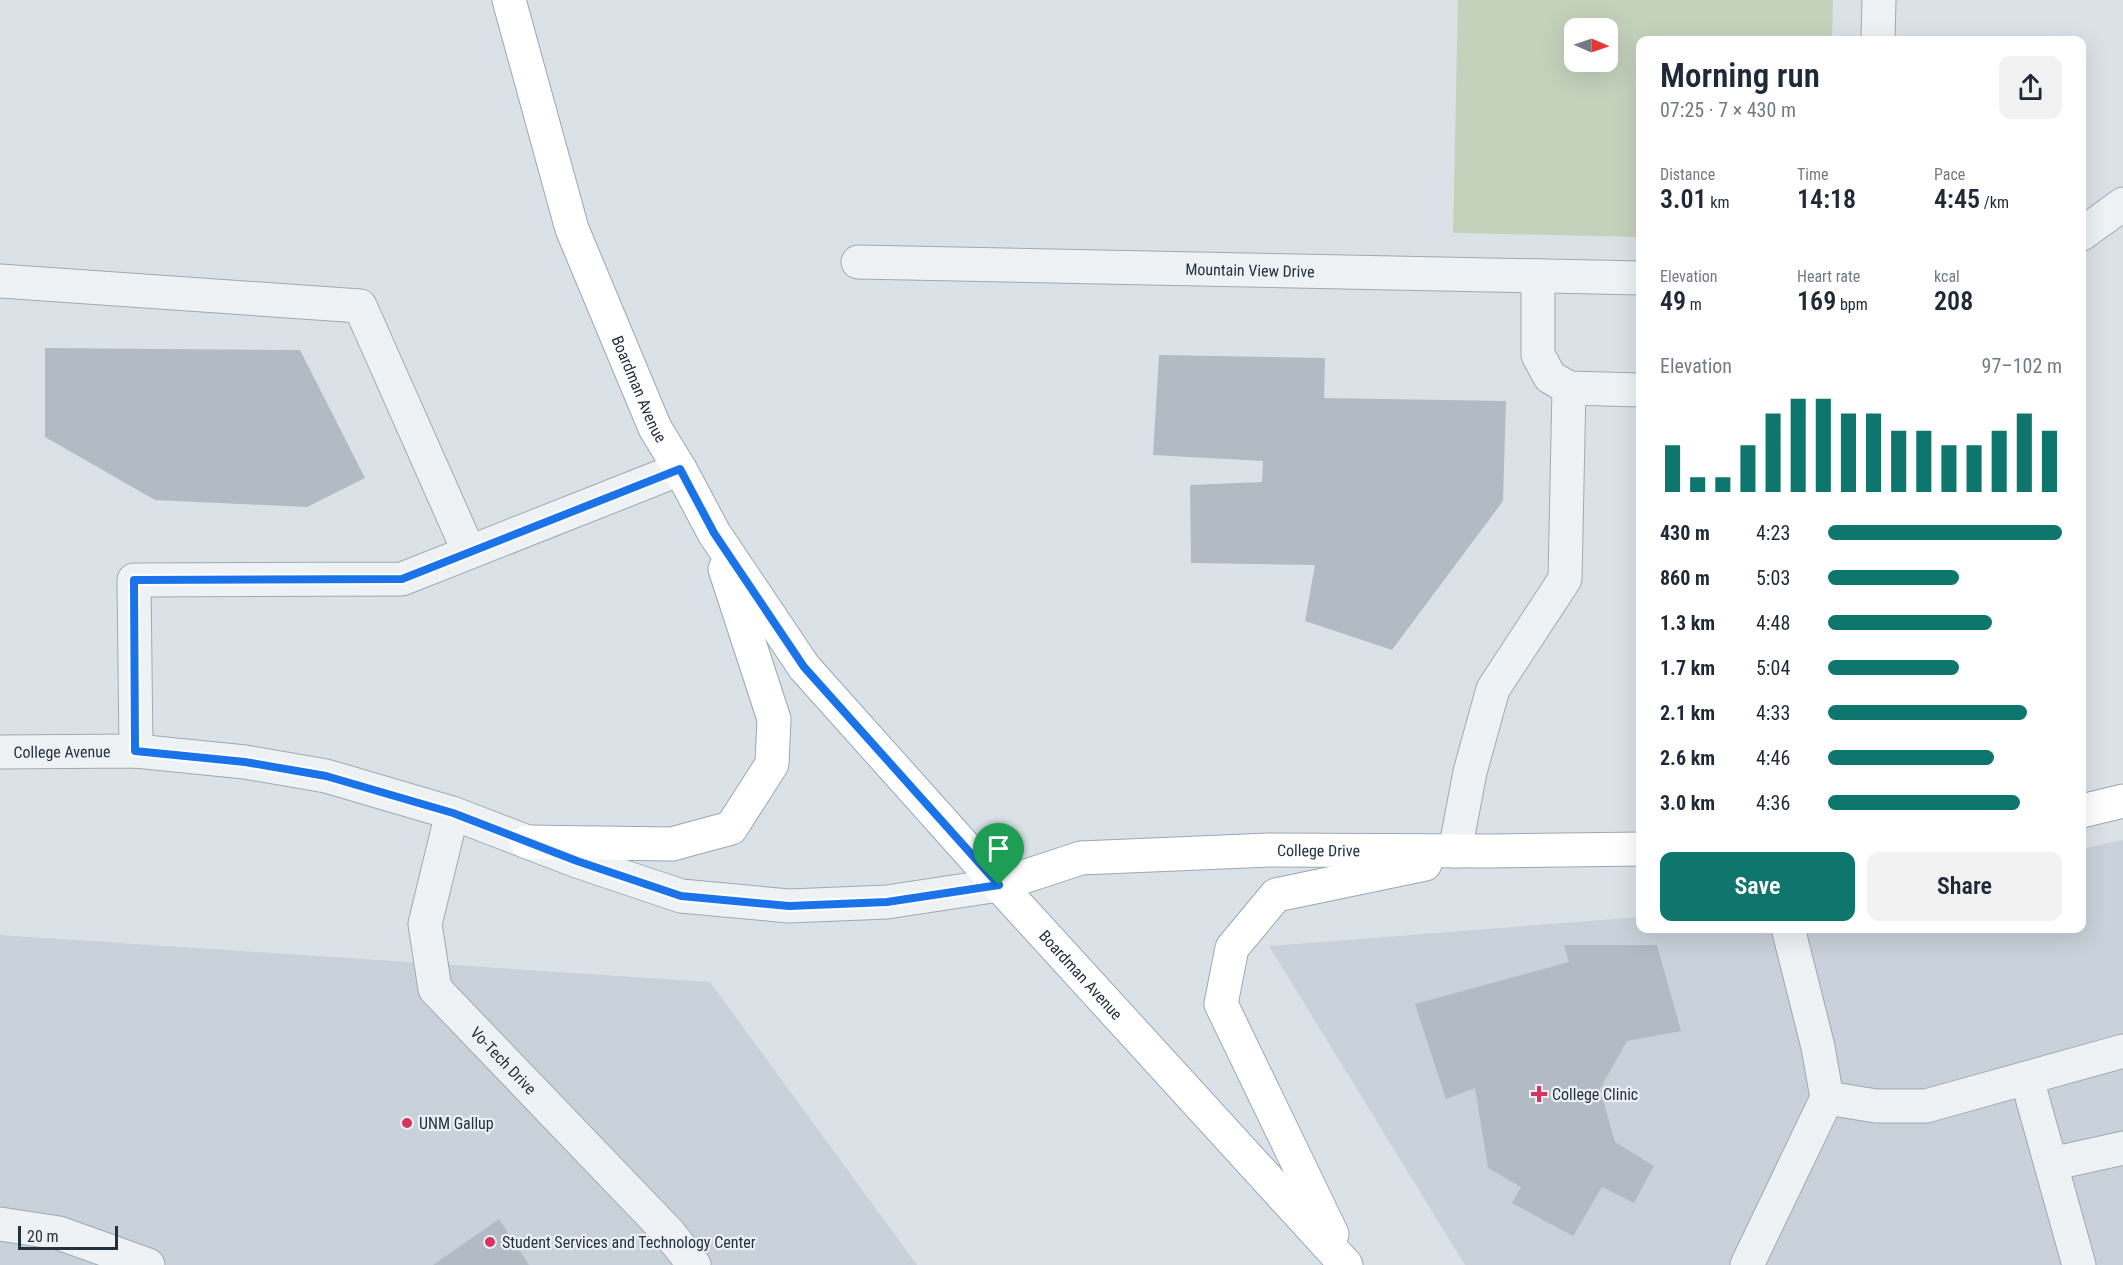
<!DOCTYPE html>
<html lang="en">
<head>
<meta charset="utf-8">
<style>
	:root { --surface:#fff; --page:#f2f2f3; --text:#1f2937; --muted:#747a83; --accent:#0f766e }
	body { margin:0; font-family:"Roboto Condensed",sans-serif; background:var(--page); color:var(--text); height:100vh; display:flex; flex-direction:column; font-size:22px; white-space:nowrap }
	* { box-sizing:border-box; margin:0 }
	p { font-size:20px; color:var(--muted) }
	.icon { flex:none; width:33px; height:33px; fill:none; stroke:currentColor; stroke-width:2; stroke-linecap:round; stroke-linejoin:round }
	.map { position:relative; flex:1; overflow:hidden }
	.drawer { position:absolute; left:1636px; top:36px; width:450px; height:897px; display:flex; flex-direction:column; background:var(--surface); border-radius:12px; box-shadow:0 6px 24px #0002 }
	.drawer>* { flex:none }
	.needle { width:39px; rotate:92deg }
	.controls { position:absolute; left:1564px; top:18px; display:grid; gap:12px }
	.controls a { display:grid; place-items:center; width:54px; height:54px; border-radius:12px; background:var(--surface); box-shadow:0 6px 24px #0002; font-size:30px }
	.scale { position:absolute; left:18px; bottom:15px; width:100px; box-sizing:border-box; padding-left:6px; border:3px solid #24313f; border-top:0; font-size:16px; line-height:21px; white-space:nowrap; color:#24313f; -webkit-text-stroke:4px #ebf0f5; paint-order:stroke }
	.pin { position:absolute; display:grid; place-items:center; width:51px; height:51px; color:#fff; margin:-62px -26px; border-radius:50% 50% 50% 0; rotate:-45deg; box-shadow:0 0 6px #0007 }
	.pin .icon { rotate:45deg }
	.round { display:grid; place-items:center; flex:none; width:63px; height:63px; border-radius:12px; background:var(--page) }
	.overview { display:flex; align-items:center; justify-content:space-between; height:102px; padding:0 24px }
	h1 { font-size:33px; font-weight:600; line-height:45px }
	.metrics { display:grid; grid-template-columns:repeat(3,1fr); gap:9px; height:102px; padding:6px 24px }
	.metrics div { display:grid; align-content:center }
	.metrics b { font-size:26px; font-weight:600 }
	.metrics small { font-size:16px; font-weight:400 }
	.metrics p { font-size:16px }
	.chart { height:168px; padding:12px 24px }
	.chart p { display:flex; justify-content:space-between }
	.chart svg { width:100%; height:108px; margin-top:6px; stroke:var(--accent); stroke-width:6 }
	.cta { display:flex; gap:12px; margin-top:auto; padding:12px 24px }
	.cta a { flex:1; height:69px; border-radius:12px; background:var(--accent); color:#fff; font-size:24px; font-weight:600; line-height:69px; text-align:center }
	.cta a+a { background:var(--page); color:var(--text) }
	ul { padding:0 24px; list-style:none; font-size:20px }
	li { display:grid; grid-template-columns:96px 72px 1fr; align-items:center; height:45px }
	li i { height:15px; border-radius:8px; background:var(--accent) }
	.map>svg:first-child { display:block }
</style>
</head>
<body>
<div class="map">
<svg width="2123" height="1265" viewBox="0 0 2123 1265">
	<rect width="100%" height="100%" fill="#dbe2e7"/>
	<path fill="#c9d1da" d="M2123 840V1265H1465L1269 946 1641 917V928H2082V849Z
		M0 935 710 982 917 1265H0Z"/>
	<path fill="#c4d2bc" fill-rule="evenodd" d="M1458 0H1833L1832 40H1641V237L1453 233ZM1575 28H1608V62H1575Z"/>
	<path fill="#b2bbc4" d="M45 348 300 350 365 478 307 507 155 500 45 437Z
		M1159 355 1325 358 1324 398 1506 401 1503 501 1392 650 1305 621 1315 565 1191 563 1190 485 1262 482 1263 461 1153 455Z
		M1564 945H1657L1681 1031 1627 1041 1600 1089 1615 1142 1654 1166 1634 1203 1602 1187 1573 1236 1512 1203 1521 1187 1488 1168 1475 1088 1446 1099 1415 1004 1569 962Z
		M499 1219 529 1265H433Z"/>
	<g fill="none" stroke-linecap="round" stroke-linejoin="round">
		<g stroke="#a0a9b1" stroke-width="35">
			<g id="minor">
				<path d="M1878 40 1879 0"/>
				<path d="M2082 234 2123 204"/>
				<path id="s1" d="M858 262 1641 278"/>
				<path d="M1538 276V355L1550 377 1569 388 1641 390"/>
				<path d="M0 281 360 306 469 552"/>
				<path d="M136 751 134 580 402 579 680 469"/>
				<path id="s2" d="M0 752 136 751 245 762 326 776 452 813 577 861 681 896 789 906 887 902 999 885"/>
				<path id="s3" d="M452 813 425 924 435 989 669 1233 694 1265"/>
				<path d="M1455 851 1470 772 1493 689 1565 579 1569 388"/>
				<path d="M2027 1079 2079 1265"/>
				<path d="M1827 1098 1876 1106H1926L2123 1051"/>
				<path d="M2051 1164 2123 1148"/>
				<path d="M0 1224 59 1233 148 1265"/>
				<path d="M1747 1265 1827 1098 1818 1047 1788 928"/>
			</g>
		</g>
		<g stroke="#9aa7b4" stroke-width="35">
			<g id="major">
				<path id="s4" d="M509 0 572 229 655 428 680 469 714 533 804 667 999 885 1346 1265"/>
				<path d="M2082 811 2123 801"/>
				<path d="M527 842 672 844 731 828 772 764 774 719 725 569"/>
				<path id="s5" d="M999 885 1081 858 1269 850 1489 851 1641 849"/>
				<path d="M1332 1234 1221 1004 1232 948 1276 895 1425 864"/>
			</g>
		</g>
		<use href="#minor" stroke="#eef2f5" stroke-width="33"/>
		<use href="#major" stroke="#fff" stroke-width="33"/>
	</g>
	<g fill="none" stroke-linecap="round" stroke-linejoin="round">
		<g stroke="#fff" stroke-width="12">
			<path id="route" d="M680 469 714 533 804 667 999 885 887 902 789 906 681 896 577 861 453 813 326 776 245 762 135 751 134 580 402 579Z"/>
		</g>
		<use href="#route" stroke="#1a73e8" stroke-width="8"/>
	</g>
	<g fill="#da3360" stroke="#ebf0f5" stroke-width="2">
		<path d="M1536 1085h6v6h6v6h-6v6h-6v-6h-6v-6h6z"/>
		<circle cx="407" cy="1123" r="6"/>
		<circle cx="490" cy="1242" r="6"/>
	</g>
	<g text-anchor="middle" dominant-baseline="central" stroke-width="4.5" stroke-linejoin="round" paint-order="stroke">
		<g font-size="16" fill="#24313f" stroke="#ebf0f5">
			<text stroke="none"><textPath href="#s1" startOffset="392">Mountain View Drive</textPath></text>
			<text stroke="none"><textPath href="#s4" startOffset="411">Boardman Avenue</textPath></text>
			<text stroke="none"><textPath href="#s2" startOffset="62">College Avenue</textPath></text>
			<text stroke="none"><textPath href="#s5" startOffset="324">College Drive</textPath></text>
			<text stroke="none"><textPath href="#s4" startOffset="1149">Boardman Avenue</textPath></text>
			<text stroke="none"><textPath href="#s3" startOffset="279">Vo-Tech Drive</textPath></text>
		</g>
		<g font-size="16" fill="#24313f" stroke="#ebf0f5" text-anchor="start">
			<text x="1552" y="1094">College Clinic</text>
			<text x="419" y="1123">UNM Gallup</text>
			<text x="502" y="1242">Student Services and Technology Center</text>
		</g>
	</g>
</svg>
<div class="controls">
<a><svg class="needle" viewBox="-14 -14 28 28"><path d="M0-13l5 13h-10z" fill="#e53935"/><path d="M0 13l5-13h-10z" fill="#747a83"/></svg></a>
</div>
<div class="scale">20 m</div>
<div class="pin" style="left:999px;top:885px;background:#1e9e55"><svg class="icon" aria-label="arrive" viewBox="0 0 24 24"><path d="M6 21V4h12l-3 4 3 4H6"/></svg></div>
<section class="drawer">
<div class="overview"><div><h1>Morning run</h1><p>07:25 · 7 × 430 m</p></div><a class="round"><svg class="icon" aria-label="share" viewBox="0 0 24 24"><path d="M12 15V3M7 8l5-5 5 5M5 13v7h14v-7"/></svg></a></div>
<div class="metrics">
<div><p>Distance</p><b>3.01<small> km</small></b></div>
<div><p>Time</p><b>14:18</b></div>
<div><p>Pace</p><b>4:45<small> /km</small></b></div>
</div>
<div class="metrics">
<div><p>Elevation</p><b>49<small> m</small></b></div>
<div><p>Heart rate</p><b>169<small> bpm</small></b></div>
<div><p>kcal</p><b>208</b></div>
</div>
<div class="chart"><p><span>Elevation</span>97–102 m</p>
<svg viewBox="0 0 160 44" preserveAspectRatio="none"><path d="M5 44V25M15 44V38M25 44V38M35 44V25M45 44V12M55 44V6M65 44V6M75 44V12M85 44V12M95 44V19M105 44V19M115 44V25M125 44V25M135 44V19M145 44V12M155 44V19"/></svg>
</div>
<ul>
<li><b>430 m</b>4:23<i style="width:100%"></i></li>
<li><b>860 m</b>5:03<i style="width:56%"></i></li>
<li><b>1.3 km</b>4:48<i style="width:70%"></i></li>
<li><b>1.7 km</b>5:04<i style="width:56%"></i></li>
<li><b>2.1 km</b>4:33<i style="width:85%"></i></li>
<li><b>2.6 km</b>4:46<i style="width:71%"></i></li>
<li><b>3.0 km</b>4:36<i style="width:82%"></i></li>
</ul>
<div class="cta"><a>Save</a><a>Share</a></div>
</section>
</div>
</body>
</html>
